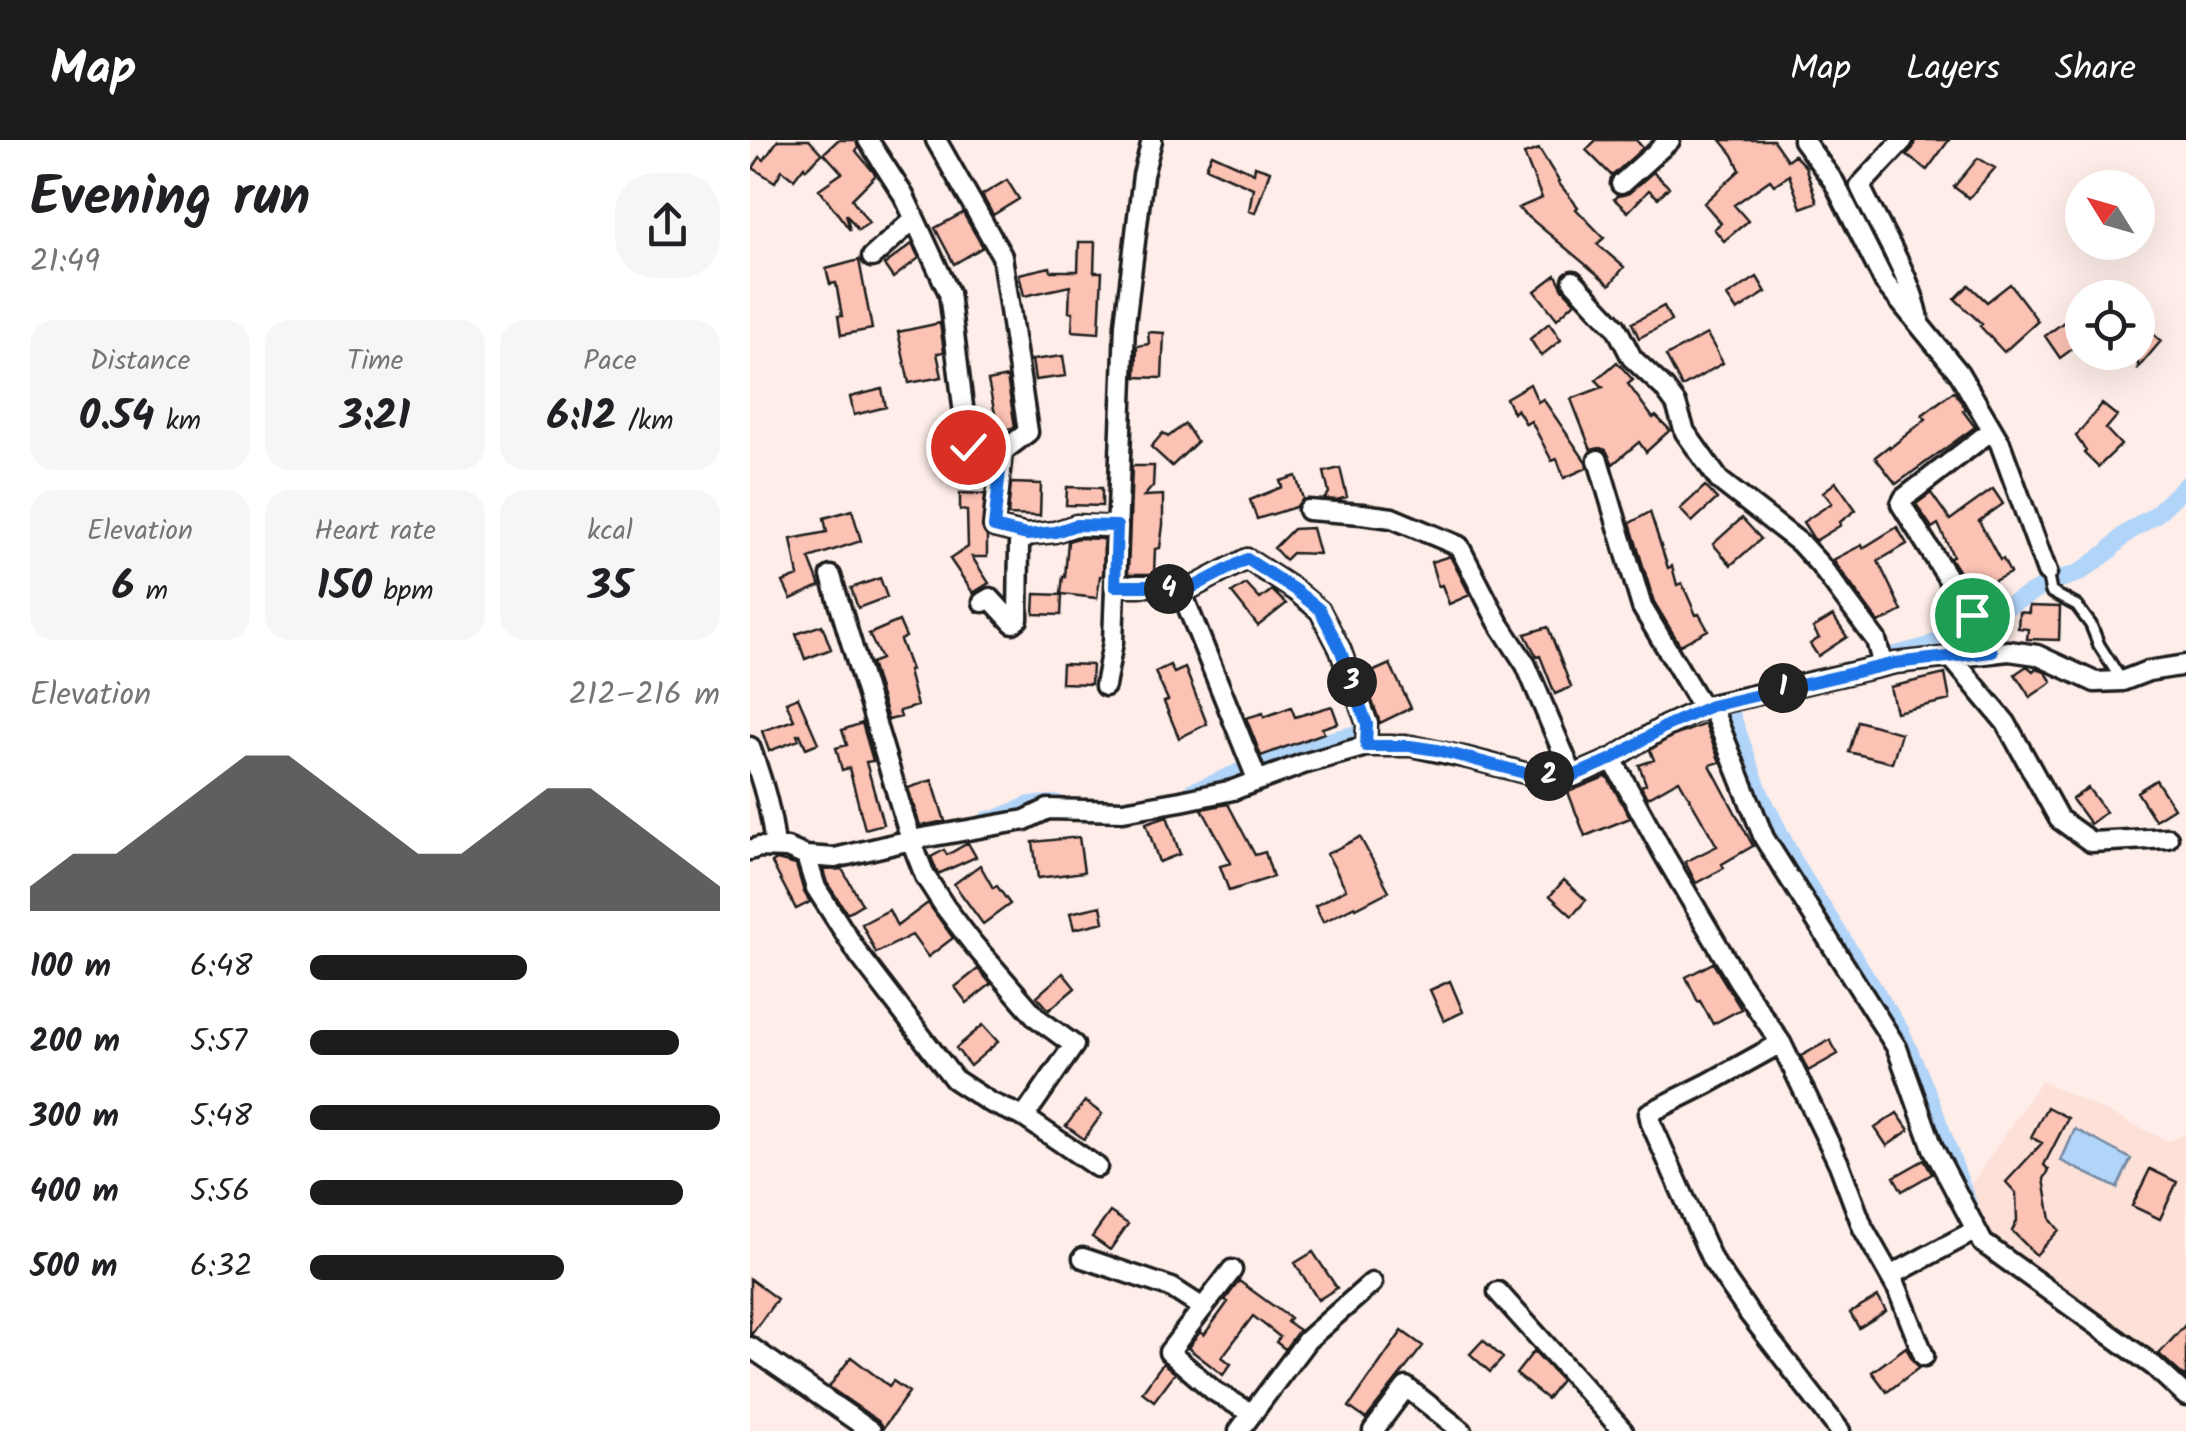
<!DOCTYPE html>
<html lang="en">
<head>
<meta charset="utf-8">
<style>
	:root { --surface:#fff; --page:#f6f6f6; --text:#202124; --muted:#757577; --accent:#1c1c1c }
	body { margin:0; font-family:Kalam,sans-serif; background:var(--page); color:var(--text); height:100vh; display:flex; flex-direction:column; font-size:38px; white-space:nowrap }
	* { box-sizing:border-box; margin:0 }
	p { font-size:32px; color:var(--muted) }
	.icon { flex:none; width:55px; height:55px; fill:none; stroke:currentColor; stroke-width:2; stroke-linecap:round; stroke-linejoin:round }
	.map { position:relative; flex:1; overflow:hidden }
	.sheet { display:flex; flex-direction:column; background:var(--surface); width:750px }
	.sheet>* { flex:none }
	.needle { width:65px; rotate:307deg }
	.tools { position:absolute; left:1315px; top:30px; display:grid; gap:20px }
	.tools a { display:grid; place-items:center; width:90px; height:90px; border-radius:50%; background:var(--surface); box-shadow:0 10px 40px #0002; font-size:50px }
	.pin { position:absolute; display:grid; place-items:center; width:85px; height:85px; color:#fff; margin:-42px; border:5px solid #fff; border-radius:50%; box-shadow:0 2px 10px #0007 }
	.km { position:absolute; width:50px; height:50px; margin:-25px; border-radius:50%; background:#222; color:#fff; font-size:28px; line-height:50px; text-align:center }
	.round { display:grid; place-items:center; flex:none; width:105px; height:105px; border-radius:40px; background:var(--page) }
	.headline { display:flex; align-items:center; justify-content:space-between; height:170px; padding:0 30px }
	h1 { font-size:55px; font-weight:700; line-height:75px }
	.metrics { display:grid; grid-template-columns:repeat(3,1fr); gap:15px; height:170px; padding:10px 30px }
	.metrics div { display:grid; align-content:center; border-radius:25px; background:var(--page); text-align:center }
	.metrics b { font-size:42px; font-weight:700 }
	.metrics small { font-size:28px; font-weight:400 }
	.metrics p { font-size:28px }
	.chart { height:280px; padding:20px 30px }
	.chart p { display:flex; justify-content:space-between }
	.chart svg { width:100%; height:180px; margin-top:10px; fill:var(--accent); opacity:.7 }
	ul { padding:0 30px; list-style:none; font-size:32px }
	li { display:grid; grid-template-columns:160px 120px 1fr; align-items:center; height:75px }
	li i { height:25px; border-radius:12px; background:var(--accent) }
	header { display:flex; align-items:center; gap:60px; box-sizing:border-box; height:140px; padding:0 50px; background:var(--accent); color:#fff }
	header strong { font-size:48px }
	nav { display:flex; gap:55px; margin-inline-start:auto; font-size:35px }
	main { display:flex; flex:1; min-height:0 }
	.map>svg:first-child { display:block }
</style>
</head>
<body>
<header>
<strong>Map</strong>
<nav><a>Map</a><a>Layers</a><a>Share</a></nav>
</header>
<main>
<section class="sheet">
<div class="headline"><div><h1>Evening run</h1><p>21:49</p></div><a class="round"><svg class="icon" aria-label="share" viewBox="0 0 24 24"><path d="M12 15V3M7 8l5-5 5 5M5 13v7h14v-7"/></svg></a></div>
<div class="metrics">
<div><p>Distance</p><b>0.54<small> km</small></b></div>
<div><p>Time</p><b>3:21</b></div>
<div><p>Pace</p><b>6:12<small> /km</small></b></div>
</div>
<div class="metrics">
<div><p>Elevation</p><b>6<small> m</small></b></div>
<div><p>Heart rate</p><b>150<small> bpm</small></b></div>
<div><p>kcal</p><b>35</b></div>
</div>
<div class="chart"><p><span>Elevation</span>212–216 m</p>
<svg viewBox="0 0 160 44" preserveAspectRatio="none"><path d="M0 44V38L10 30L20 30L30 22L40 14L50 6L60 6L70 14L80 22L90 30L100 30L110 22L120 14L130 14L140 22L150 30L160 38V44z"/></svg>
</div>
<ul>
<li><b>100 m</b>6:48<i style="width:53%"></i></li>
<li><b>200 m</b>5:57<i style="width:90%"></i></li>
<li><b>300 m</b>5:48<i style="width:100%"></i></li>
<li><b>400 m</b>5:56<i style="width:91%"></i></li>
<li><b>500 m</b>6:32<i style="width:62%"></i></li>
</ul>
</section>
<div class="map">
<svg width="1436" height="1291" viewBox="0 0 1436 1291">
	<rect width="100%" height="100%" fill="#feede8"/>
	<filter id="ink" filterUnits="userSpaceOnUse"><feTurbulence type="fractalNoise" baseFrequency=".01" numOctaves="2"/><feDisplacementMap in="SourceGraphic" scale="20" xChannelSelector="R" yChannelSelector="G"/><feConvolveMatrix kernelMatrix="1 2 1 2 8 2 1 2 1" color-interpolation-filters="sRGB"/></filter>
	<g filter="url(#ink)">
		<path fill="#fde0d8" d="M1291 941 1418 1001 1436 994V1247L1232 1095 1215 1054Z"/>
		<path fill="#b1d4f9" stroke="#758aa1" stroke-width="2.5" d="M1325 989 1381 1019 1367 1048 1311 1021Z"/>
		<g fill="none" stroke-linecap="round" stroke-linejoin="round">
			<path stroke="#b1d4f9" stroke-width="18" d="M1231 481 1301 442 1329 433 1358 412 1374 395 1405 375 1436 345
				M1139 517 1176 507 1220 485
				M981 574 1010 654 1046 726 1151 892 1179 957 1219 1067
				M443 651C461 646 477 637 495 630 531 614 571 601 609 594
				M237 680 246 679 280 665 308 664"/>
		</g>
		<path fill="#fcc2b4" stroke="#1c1c1c" stroke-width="2.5" d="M28 0H59L72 14 56 29 54 26 44 39 32 30 25 42 3 28 10 17 14 20Z
			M88 0H106L108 8 106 11 126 35 102 59 119 83 108 90 96 74 100 90 69 49 92 33 74 13Z
			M846 0H886L893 8 862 36 836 10Z
			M971 0H1023L1037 20 1044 15 1055 26 1067 62 1051 68 1039 35 1024 45 1020 40 984 65 998 81 974 101 964 89 971 83 954 63 990 30 983 15Z
			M1165 0H1199L1177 30 1156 15 1163 8Z
			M789 9 809 41 808 42 828 67 826 69 854 98 847 104 874 127 860 145 768 68 792 58 774 14Z
			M462 14 504 33 505 26 520 31 505 73 499 71 503 48 456 27Z
			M1228 18 1245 28 1219 58 1204 47Z
			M903 32 919 47 908 58 899 50 878 72 864 59 867 56 879 53Z
			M257 40 269 59 243 75 232 55Z
			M213 73 233 107 204 124 185 88Z
			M329 102H345L344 132H352L349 193 322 191 323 172H319L320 146 274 156 269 134 300 127 301 131H328Z
			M162 104 169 118 143 138 134 125Z
			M109 120 122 189 91 195 88 176H92L86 143 80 144 76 129Z
			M806 135 813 149 825 162 807 179 785 151Z
			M1007 137 1016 152 987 171 977 156Z
			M1260 144 1288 181 1254 212 1230 186 1232 184 1205 159 1219 145 1237 162Z
			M914 166 921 181 889 198 882 183Z
			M1318 179 1332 202 1310 218 1295 196Z
			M1388 181 1411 201 1388 228Z
			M190 183 194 212 187 213 192 237 159 243 148 192Z
			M799 183 811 200 791 216 780 199Z
			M398 192 414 193 412 238 386 237 387 206 399 204Z
			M957 194 973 223 932 247 916 216Z
			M313 216 316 236 285 240 282 220Z
			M867 222 883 240 878 244 903 278 906 276 920 290 896 312 889 302 863 324 856 310 850 308 841 310 821 259 853 247 846 240Z
			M257 237 265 287 244 293 239 275 245 274 238 241Z
			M780 244 788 262 793 259 836 322 837 328 814 338 807 319 802 321 781 281 776 284 767 269 763 273 756 258Z
			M132 249 136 267 104 275 100 257Z
			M1204 251 1216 269 1213 271 1225 287 1146 344 1125 317 1139 306 1140 308 1176 279 1172 275Z
			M1352 264 1367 276 1356 289 1371 305 1348 327 1334 313 1336 311 1326 296Z
			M435 284 447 302 422 326 401 307 413 293 418 297Z
			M382 326H404L403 346 394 356 413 355V385L410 408 405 409 404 434H378Z
			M590 328 597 357 587 360 574 359 579 353 574 332Z
			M546 336 553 359 546 367 507 379 500 360 532 347 530 341Z
			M1086 342 1106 370 1090 382 1091 385 1065 401 1053 382 1082 363 1073 352Z
			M261 343 291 344 290 376 258 375Z
			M955 346 967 359 942 382 930 369Z
			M317 347 352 348V366L316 365Z
			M1243 349 1253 364 1229 381 1250 420 1253 419 1260 433 1234 446 1236 449 1224 456 1200 418 1203 416 1188 384 1182 388 1166 364 1181 353 1200 380Z
			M210 353 235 354 232 387 237 397V417H222L239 443 223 453 200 419 218 407 217 371 210 370Z
			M102 370 111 401 59 418 70 446 41 459 33 442 48 436 41 399 77 392 74 378Z
			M900 372 918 428 922 426 927 445 932 443 946 475 949 474 958 490 930 505 904 462 880 383Z
			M992 378 1011 399 981 425 963 404Z
			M1147 387 1157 404 1128 421 1152 471 1129 483 1083 420 1112 405 1113 408Z
			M562 388 569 414 542 413 535 420 524 408 543 389Z
			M328 398 354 399 353 436H350L347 458 311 454 313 436 315 437 318 401Z
			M700 416 720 455 699 464 692 445 688 446 681 422Z
			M130 438 137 457 108 468 101 448Z
			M496 444 510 459 522 450 536 464 508 486 482 453Z
			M285 454 312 455 311 475 284 474Z
			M1279 466 1310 467 1309 500 1277 499 1278 489 1268 488 1269 472 1279 473Z
			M1083 476 1097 497 1068 516 1060 504 1069 498 1063 488Z
			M149 481 156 497 150 500 161 530 158 531 167 566 149 571 151 577 138 580 121 523 131 519 119 494Z
			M72 485 81 509 55 519 46 494Z
			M798 487 821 547 805 554 790 516 787 517 775 494Z
			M312 524 342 525 341 544 311 543Z
			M640 524 661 568 630 583 613 536Z
			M420 525 424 533 435 528 457 584 429 598 414 562 418 560 405 532Z
			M1277 526 1283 531 1286 528 1296 533 1302 542 1280 557 1265 534Z
			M1195 534 1200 560 1146 572 1140 547Z
			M48 557 68 603 56 608 50 594 47 595 49 600 19 611 12 591 44 580 36 562Z
			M582 566 588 583 572 588 574 593 511 616 496 578 513 573 514 577 541 567 545 577Z
			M1108 581 1151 593 1142 623 1099 612Z
			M112 583 123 621 116 622 133 684 115 689 99 628 92 630 86 608 97 605 92 590Z
			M955 584 970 622 960 625 1003 706 972 724 974 728 946 743 935 722 967 706 929 640 897 658 891 646 896 644 889 625 904 620 900 610 921 597Z
			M857 636 880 678 835 696 818 652Z
			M182 640 195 681 170 686 158 648Z
			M1406 640 1424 668 1405 680 1387 652Z
			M1338 648 1356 672 1340 684 1322 659Z
			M478 664 505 715 515 712 523 737 479 751 470 726 481 723 452 669Z
			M417 676 430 714 409 722 396 683Z
			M329 697 334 732 288 738 283 702Z
			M610 697 639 751 606 768 605 766 573 782 565 766 596 749 577 714Z
			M218 703 226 717 188 734 181 717 194 710 197 715Z
			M27 720 46 725 54 752 60 762 46 769 22 723Z
			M230 725 243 748 247 746 260 764 233 784 204 744Z
			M92 729 112 764 97 773 77 743 73 730Z
			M814 740 836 760 822 776 800 756Z
			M178 763 203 798 178 817 162 795 126 813 112 784 139 770 147 786Z
			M351 766 354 782 324 789 320 773Z
			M963 823 991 869 963 884 950 861 948 862 936 837Z
			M228 829 241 844 217 863 205 847Z
			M313 833 325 848 299 870 287 856Z
			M700 841 713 872 694 881 680 850Z
			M233 885 248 902 220 926 206 908Z
			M1080 900 1088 914 1058 931 1051 916Z
			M335 961 352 974 334 999 316 986Z
			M1297 967 1318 978 1294 1025 1299 1030 1294 1039 1301 1080 1309 1090 1286 1115 1262 1091 1267 1081 1266 1053 1256 1042 1292 1003 1281 997Z
			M1147 973 1159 990 1137 1006 1125 988Z
			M1174 1020 1182 1034 1152 1051 1144 1037Z
			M1400 1029 1427 1042 1410 1079 1382 1066Z
			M360 1072 378 1084 360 1110 342 1097Z
			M563 1112 587 1148 568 1160 545 1123Z
			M0 1139 27 1159 1 1195H0Z
			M489 1141 540 1178 537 1182 549 1190 535 1209 526 1202 530 1197 503 1176 472 1217 481 1224 473 1235 438 1208 450 1192 454 1195 478 1162 475 1160Z
			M1128 1157 1136 1171 1109 1188 1100 1173Z
			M1436 1184V1238L1409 1214Z
			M652 1191 673 1206 616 1279 599 1267Z
			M733 1200 753 1218 740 1232 720 1214Z
			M1156 1207 1163 1221 1170 1227 1137 1252 1122 1232Z
			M784 1211 811 1240 797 1259 766 1234Z
			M101 1217 139 1246 143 1241 159 1252 133 1288 128 1281 79 1247Z
			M413 1223 425 1233 404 1261 392 1252Z"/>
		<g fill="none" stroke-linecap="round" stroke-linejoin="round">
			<g stroke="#1c1c1c" stroke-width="16">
				<path id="service" d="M1297 432 1301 452 1327 466 1341 485 1349 505 1372 541"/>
			</g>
			<g stroke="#1c1c1c" stroke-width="25">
				<path id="minor" d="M118 0 154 56 199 153 218 307 252 312
					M186 0 252 116 278 292 252 312 244 387 277 395 305 392 326 385 367 387
					M1053 0 1084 42 1135 143 1209 233 1250 303 1297 432
					M1153 0 1110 46C1130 90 1159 131 1169 179
					M871 44 920 0
					M122 117 164 79
					M823 141 866 187 882 218 914 248 926 264 935 292 969 340 1050 403 1070 425 1126 500 1133 526
					M848 320 892 467 953 569
					M558 370 612 374 642 378 709 406 748 482 776 525 823 636
					M81 436 161 700 175 736 195 767 224 805 287 878 324 905 274 977 347 1027
					M365 446H405L432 453 507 639
					M432 453 497 419 545 450 570 471 590 509 617 584 616 606
					M233 462 240 458 263 483 268 479 269 404 277 395
					M1242 512 1221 475 1151 364 1154 358 1242 290
					M1200 516 1256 583 1309 679 1341 702 1418 698
					M355 546 363 502 375 184 393 35 402 0
					M961 565 1014 698 1147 908 1183 1008 1233 1103 1404 1226 1436 1256
					M0 607C12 640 22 672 25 708
					M862 619 915 716 988 840 1031 903 1089 1024 1113 1088 1148 1150 1174 1216
					M0 710 9 707 37 708 56 716 85 718 161 700 275 680 298 669 373 671 431 661 483 650 553 624 616 606H661L718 618 786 636H823L862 619 915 586 961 565 1145 523 1259 511 1287 515 1345 542 1372 541 1398 531 1436 525
					M56 716 66 748 109 815 204 939 239 962 274 977
					M1031 903 957 944 899 973 901 983 962 1120 998 1172 1090 1291
					M333 1118 422 1148 453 1168
					M482 1130 419 1212 464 1251 501 1273
					M1140 1136 1226 1090
					M748 1152 873 1291
					M0 1207 121 1291
					M489 1291 557 1200 622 1143
					M623 1291 656 1247 712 1291"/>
			</g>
			<use href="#service" stroke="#fff" stroke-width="9"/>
			<use href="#minor" stroke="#fff" stroke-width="18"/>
		</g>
	</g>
	<g fill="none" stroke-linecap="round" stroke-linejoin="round" filter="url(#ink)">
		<g stroke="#fff" stroke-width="20">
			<path id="route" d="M218 307 252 312 244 387 277 395 305 392 326 385 367 386 365 446H405L432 453 497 419 545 450 570 470 590 509 617 584 616 606H660L687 610 786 636H823L862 619 916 586 961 566 1145 523 1242 512 1222 475"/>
		</g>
		<use href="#route" stroke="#1a73e8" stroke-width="12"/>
	</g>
</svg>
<div class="tools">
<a><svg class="needle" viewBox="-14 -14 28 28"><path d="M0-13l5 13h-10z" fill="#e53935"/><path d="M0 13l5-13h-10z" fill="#757577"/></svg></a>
<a><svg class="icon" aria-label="locate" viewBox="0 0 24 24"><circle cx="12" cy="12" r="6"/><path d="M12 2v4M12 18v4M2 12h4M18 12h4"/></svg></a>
</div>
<div class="pin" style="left:1222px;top:475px;background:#1e9e55"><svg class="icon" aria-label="arrive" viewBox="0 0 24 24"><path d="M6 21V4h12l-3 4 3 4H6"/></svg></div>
<div class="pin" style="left:218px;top:307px;background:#d93025"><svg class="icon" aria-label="check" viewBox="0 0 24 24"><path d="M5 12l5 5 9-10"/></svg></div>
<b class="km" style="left:1033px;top:548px">1</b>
<b class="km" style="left:799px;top:636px">2</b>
<b class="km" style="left:602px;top:542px">3</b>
<b class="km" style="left:419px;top:449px">4</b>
</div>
</main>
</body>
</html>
